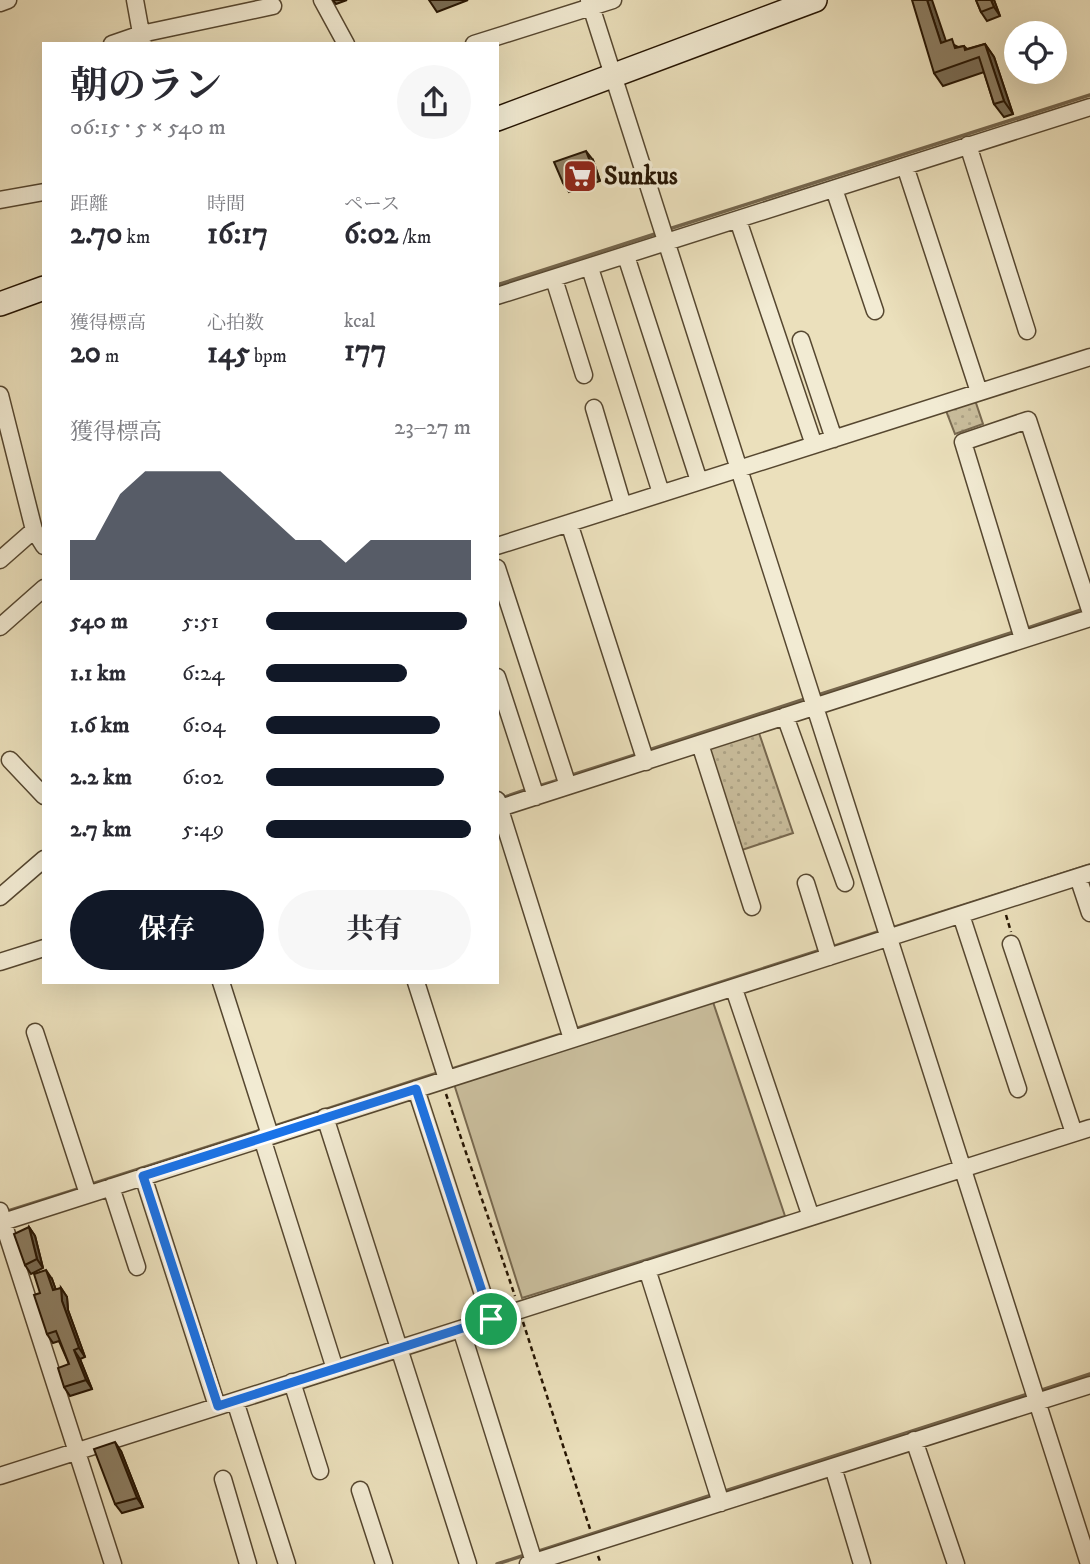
<!DOCTYPE html>
<html lang="ja">
<head>
<meta charset="utf-8">
<style>
	:root { --surface:#fff; --page:#f7f7f7; --text:#2b2b33; --muted:#7c7c81; --accent:#111827 }
	body { margin:0; font-family:"IM FELL DW Pica","Noto Serif JP",serif; background:var(--page); color:var(--text); height:100vh; display:flex; flex-direction:column; font-size:26px; white-space:nowrap }
	* { box-sizing:border-box; margin:0 }
	p { font-size:23px; color:var(--muted) }
	.icon { flex:none; width:38px; height:38px; fill:none; stroke:currentColor; stroke-width:2; stroke-linecap:round; stroke-linejoin:round }
	.map { position:relative; flex:1; overflow:hidden }
	.drawer { position:absolute; left:42px; top:42px; width:457px; height:942px; display:flex; flex-direction:column; background:var(--surface); border-radius:0px; box-shadow:0 7px 28px #0002 }
	.drawer>* { flex:none }
	.fabs { position:absolute; left:1004px; top:21px; display:grid; gap:14px }
	.fabs a { display:grid; place-items:center; width:63px; height:63px; border-radius:50%; background:var(--surface); box-shadow:0 7px 28px #0002; font-size:35px }
	.pin { position:absolute; display:grid; place-items:center; width:60px; height:60px; color:#fff; margin:-30px; border:4px solid #fff; border-radius:50%; box-shadow:0 2px 7px #0007 }
	.round { display:grid; place-items:center; flex:none; width:74px; height:74px; border-radius:37px; background:var(--page) }
	.overview { display:flex; align-items:center; justify-content:space-between; height:119px; padding:0 28px }
	h1 { font-size:38px; font-weight:700; line-height:52px }
	.metrics { display:grid; grid-template-columns:repeat(3,1fr); gap:10px; height:119px; padding:7px 28px }
	.metrics div { display:grid; align-content:center }
	.metrics b { font-size:30px; font-weight:700 }
	.metrics small { font-size:19px; font-weight:400 }
	.metrics p { font-size:19px }
	.chart { height:196px; padding:14px 28px }
	.chart p { display:flex; justify-content:space-between }
	.chart svg { width:100%; height:126px; margin-top:7px; fill:var(--accent); opacity:.7 }
	.button { display:flex; gap:14px; margin-top:auto; padding:14px 28px }
	.button a { flex:1; height:80px; border-radius:42px; background:var(--accent); color:#fff; font-size:28px; font-weight:700; line-height:80px; text-align:center }
	.button a+a { background:var(--page); color:var(--text) }
	ul { padding:0 28px; list-style:none; font-size:23px }
	li { display:grid; grid-template-columns:112px 84px 1fr; align-items:center; height:52px }
	li i { height:18px; border-radius:9px; background:var(--accent) }
	.map>svg:first-child { display:block }
</style>
</head>
<body>
<div class="map">
<svg width="1090" height="1564" viewBox="0 0 1090 1564">
	<defs>
		<pattern id="park-dots" width="8" height="8" patternUnits="userSpaceOnUse" patternTransform="scale(1.75)"><rect width="8" height="8" fill="#c9bd9c"/><path d="M2 2h.1M6 6h.1" fill="none" stroke="#aca285" stroke-width="1.8" stroke-linecap="round"/></pattern>
	</defs>
	<rect width="100%" height="100%" fill="#ebe0bc"/>
	<filter id="stains"><feTurbulence type="fractalNoise" baseFrequency=".00286" numOctaves="4"/><feColorMatrix values="0 0 0 0 .2 0 0 0 0 .09 0 0 0 0 .02 0 0 0 .5 -.17"/></filter>
	<radialGradient id="worn" r=".72"><stop offset=".6" stop-color="#630" stop-opacity="0"/><stop offset="1" stop-color="#630" stop-opacity=".3"/></radialGradient>
	<path fill="#c9bd9c" stroke="#77684f" stroke-width="2" d="M713 1002 785 1216 522 1298 454 1084Z"/>
	<path fill="url(#park-dots)" stroke="#77684f" stroke-width="2" d="M974 397 983 424 955 434 945 408Z
		M758 730 793 833 739 851 709 747Z"/>
	<g fill="none" stroke-linecap="round" stroke-linejoin="round">
		<path stroke="#74654c" stroke-width="3.5" d="M669 229 1090 95
			M497 285 658 233
			M1025 629 1084 609
			M815 696 1014 632
			M649 750 808 698
			M569 776 638 754
			M539 786 562 779
			M502 798 528 789
			M892 928 1090 865
			M832 947 881 931
			M575 1029 821 950
			M449 1070 565 1033
			M272 1127 441 1072
			M89 1185 261 1130
			M5 1212 81 1188
			M1039 1391 1090 1374
			M722 1492 1028 1394
			M536 1552 715 1494
			M497 1564 525 1555"/>
		<g stroke="#564730" stroke-width="19">
			<path id="minor" d="M135 0 143 44
				M322 0 346 44
				M589 0 1089 1564
				M0 3 8 0
				M112 44 141 34 273 6
				M474 44 613 0
				M968 145 1027 331
				M905 166 979 392
				M834 189 875 311
				M0 200 44 192
				M738 220 814 445
				M626 256 699 481
				M590 268 661 493
				M554 279 584 375
				M497 296 1090 107
				M801 340 834 439
				M0 395 34 530 0 560
				M594 408 623 506
				M569 523 646 762
				M34 530 44 546
				M497 546 1090 357
				M497 568 568 786
				M0 627 44 588
				M1023 639 963 442 1028 420 1090 610
				M497 677 536 797
				M785 716 845 883
				M700 744 752 907
				M10 760 44 796
				M497 800 572 1039
				M497 809 1090 618
				M1078 877 1090 913
				M806 883 829 957
				M0 897 44 859
				M961 915 1018 1089
				M1011 944 1074 1133
				M0 962 44 948
				M221 982 270 1135
				M416 982 447 1079
				M734 989 811 1217
				M35 1032 88 1194
				M416 1089 491 1319
				M325 1117 468 1564
				M262 1138 335 1369
				M143 1176 217 1406
				M111 1187 137 1267
				M0 1211 3 1222 1090 873
				M0 1223 3 1222 113 1564
				M647 1269 721 1503
				M461 1329 534 1562
				M292 1382 320 1471
				M235 1401 287 1564
				M914 1440 956 1564
				M833 1467 862 1564
				M0 1476 1090 1128
				M223 1479 248 1564
				M360 1490 384 1564
				M528 1564 1090 1385"/>
		</g>
		<g stroke="#251402" stroke-width="26">
			<path id="secondary" d="M497 119 815 0
				M0 304 44 288"/>
		</g>
		<path stroke="#251402" stroke-width="2.5" stroke-dasharray="5 3.5" stroke-linecap="butt" d="M1006 915 1011 932
			M446 1094 515 1296
			M523 1322 590 1529
			M598 1556 601 1564"/>
		<use href="#minor" stroke="#f2ebd3" stroke-width="16"/>
		<use href="#secondary" stroke="#f2ebd3" stroke-width="23"/>
	</g>
	<path fill="#786c55" stroke="#251402" stroke-width="2" d="M333 0H347L336 4Z
		M429 0H468L437 12Z
		M976 0H994L1000 16 987 21 981 12Z
		M946 41 958 47 964 46 967 49 985 44 994 57 1013 114 1004 117 994 104 984 72 943 86 934 73Z
		M593 160 600 181 569 192 563 183Z
		M29 1227 35 1236 43 1268 31 1274 25 1265Z
		M52 1279 56 1290 61 1288 67 1297 68 1310 85 1357 80 1359 92 1389 70 1396 64 1387 69 1364 59 1341 53 1343 47 1334 40 1293Z
		M121 1451 143 1507 122 1513 115 1504Z"/>
	<path fill="#625845" stroke="#251402" stroke-width="2" d="M927 0H932L951 56 941 43Z
		M991 0H994L1000 16 994 7Z
		M985 44 994 57 1013 114 1004 101Z
		M586 151 593 160 600 181 594 172Z
		M29 1227 35 1236 43 1268 37 1259Z
		M46 1270 52 1279 59 1299 53 1290Z
		M61 1288 67 1297 68 1310 85 1357 79 1348 62 1301Z
		M74 1350 80 1359 92 1389 86 1380Z
		M115 1442 121 1451 143 1507 137 1498Z"/>
	<path fill="#8c7e63" stroke="#251402" stroke-width="2" d="M912 0H927L941 43 952 39 955 48 964 46 965 50 985 44 1004 101 994 104 979 57 934 73Z
		M976 0H991L994 7 981 12Z
		M586 151 594 172 563 183 554 162Z
		M29 1227 37 1259 25 1265 14 1234Z
		M46 1270 53 1290 61 1288 62 1301 79 1348 74 1350 86 1380 64 1387 58 1368 69 1364 56 1331 47 1334 34 1295 40 1293 34 1274Z
		M115 1442 137 1498 115 1504 94 1449Z"/>
	<g fill="none" stroke-linecap="round" stroke-linejoin="round">
		<g stroke="#fff" stroke-width="14">
			<path id="route" d="M416 1089 491 1319 218 1406 143 1176Z"/>
		</g>
		<use href="#route" stroke="#1a73e8" stroke-width="9"/>
	</g>
	<defs>
		<g id="supermarket-square" transform="scale(1.75)"><rect x="-9" y="-9" width="18" height="18" rx="4" fill="#8f2418" stroke="#f2ebd3"/><path d="M-6-5.5h2.5l.6 2H6L4.5 2H-2.5L-4.4-4H-6ZM-1.5 3.2a1.3 1.3 0 1 0 .1 0ZM3 3.2a1.3 1.3 0 1 0 .1 0Z" fill="#fff"/></g>
	</defs>
	<g fill-rule="evenodd">
		<use href="#supermarket-square" x="580" y="176"/>
	</g>
	<g text-anchor="middle" dominant-baseline="central" stroke-width="7" stroke-linejoin="round" paint-order="stroke">
		<g font-size="26" font-weight="bold" fill="#251402" stroke="#f2ebd3" text-anchor="start">
			<text x="604" y="176">Sunkus</text>
		</g>
	</g>
	<rect width="100%" height="100%" filter="url(#stains)"/>
	<rect width="100%" height="100%" fill="url(#worn)"/>
</svg>
<div class="fabs">
<a><svg class="icon" aria-label="locate" viewBox="0 0 24 24"><circle cx="12" cy="12" r="6"/><path d="M12 2v4M12 18v4M2 12h4M18 12h4"/></svg></a>
</div>
<div class="pin" style="left:491px;top:1319px;background:#1e9e55"><svg class="icon" aria-label="arrive" viewBox="0 0 24 24"><path d="M6 21V4h12l-3 4 3 4H6"/></svg></div>
<section class="drawer">
<div class="overview"><div><h1>朝のラン</h1><p>06:15 · 5 × 540 m</p></div><a class="round"><svg class="icon" aria-label="share" viewBox="0 0 24 24"><path d="M12 15V3M7 8l5-5 5 5M5 13v7h14v-7"/></svg></a></div>
<div class="metrics">
<div><p>距離</p><b>2.70<small> km</small></b></div>
<div><p>時間</p><b>16:17</b></div>
<div><p>ペース</p><b>6:02<small> /km</small></b></div>
</div>
<div class="metrics">
<div><p>獲得標高</p><b>20<small> m</small></b></div>
<div><p>心拍数</p><b>145<small> bpm</small></b></div>
<div><p>kcal</p><b>177</b></div>
</div>
<div class="chart"><p><span>獲得標高</span>23–27 m</p>
<svg viewBox="0 0 160 44" preserveAspectRatio="none"><path d="M0 44V30L10 30L20 14L30 6L40 6L50 6L60 6L70 14L80 22L90 30L100 30L110 38L120 30L130 30L140 30L150 30L160 30V44z"/></svg>
</div>
<ul>
<li><b>540 m</b>5:51<i style="width:98%"></i></li>
<li><b>1.1 km</b>6:24<i style="width:69%"></i></li>
<li><b>1.6 km</b>6:04<i style="width:85%"></i></li>
<li><b>2.2 km</b>6:02<i style="width:87%"></i></li>
<li><b>2.7 km</b>5:49<i style="width:100%"></i></li>
</ul>
<div class="button"><a>保存</a><a>共有</a></div>
</section>
</div>
</body>
</html>
